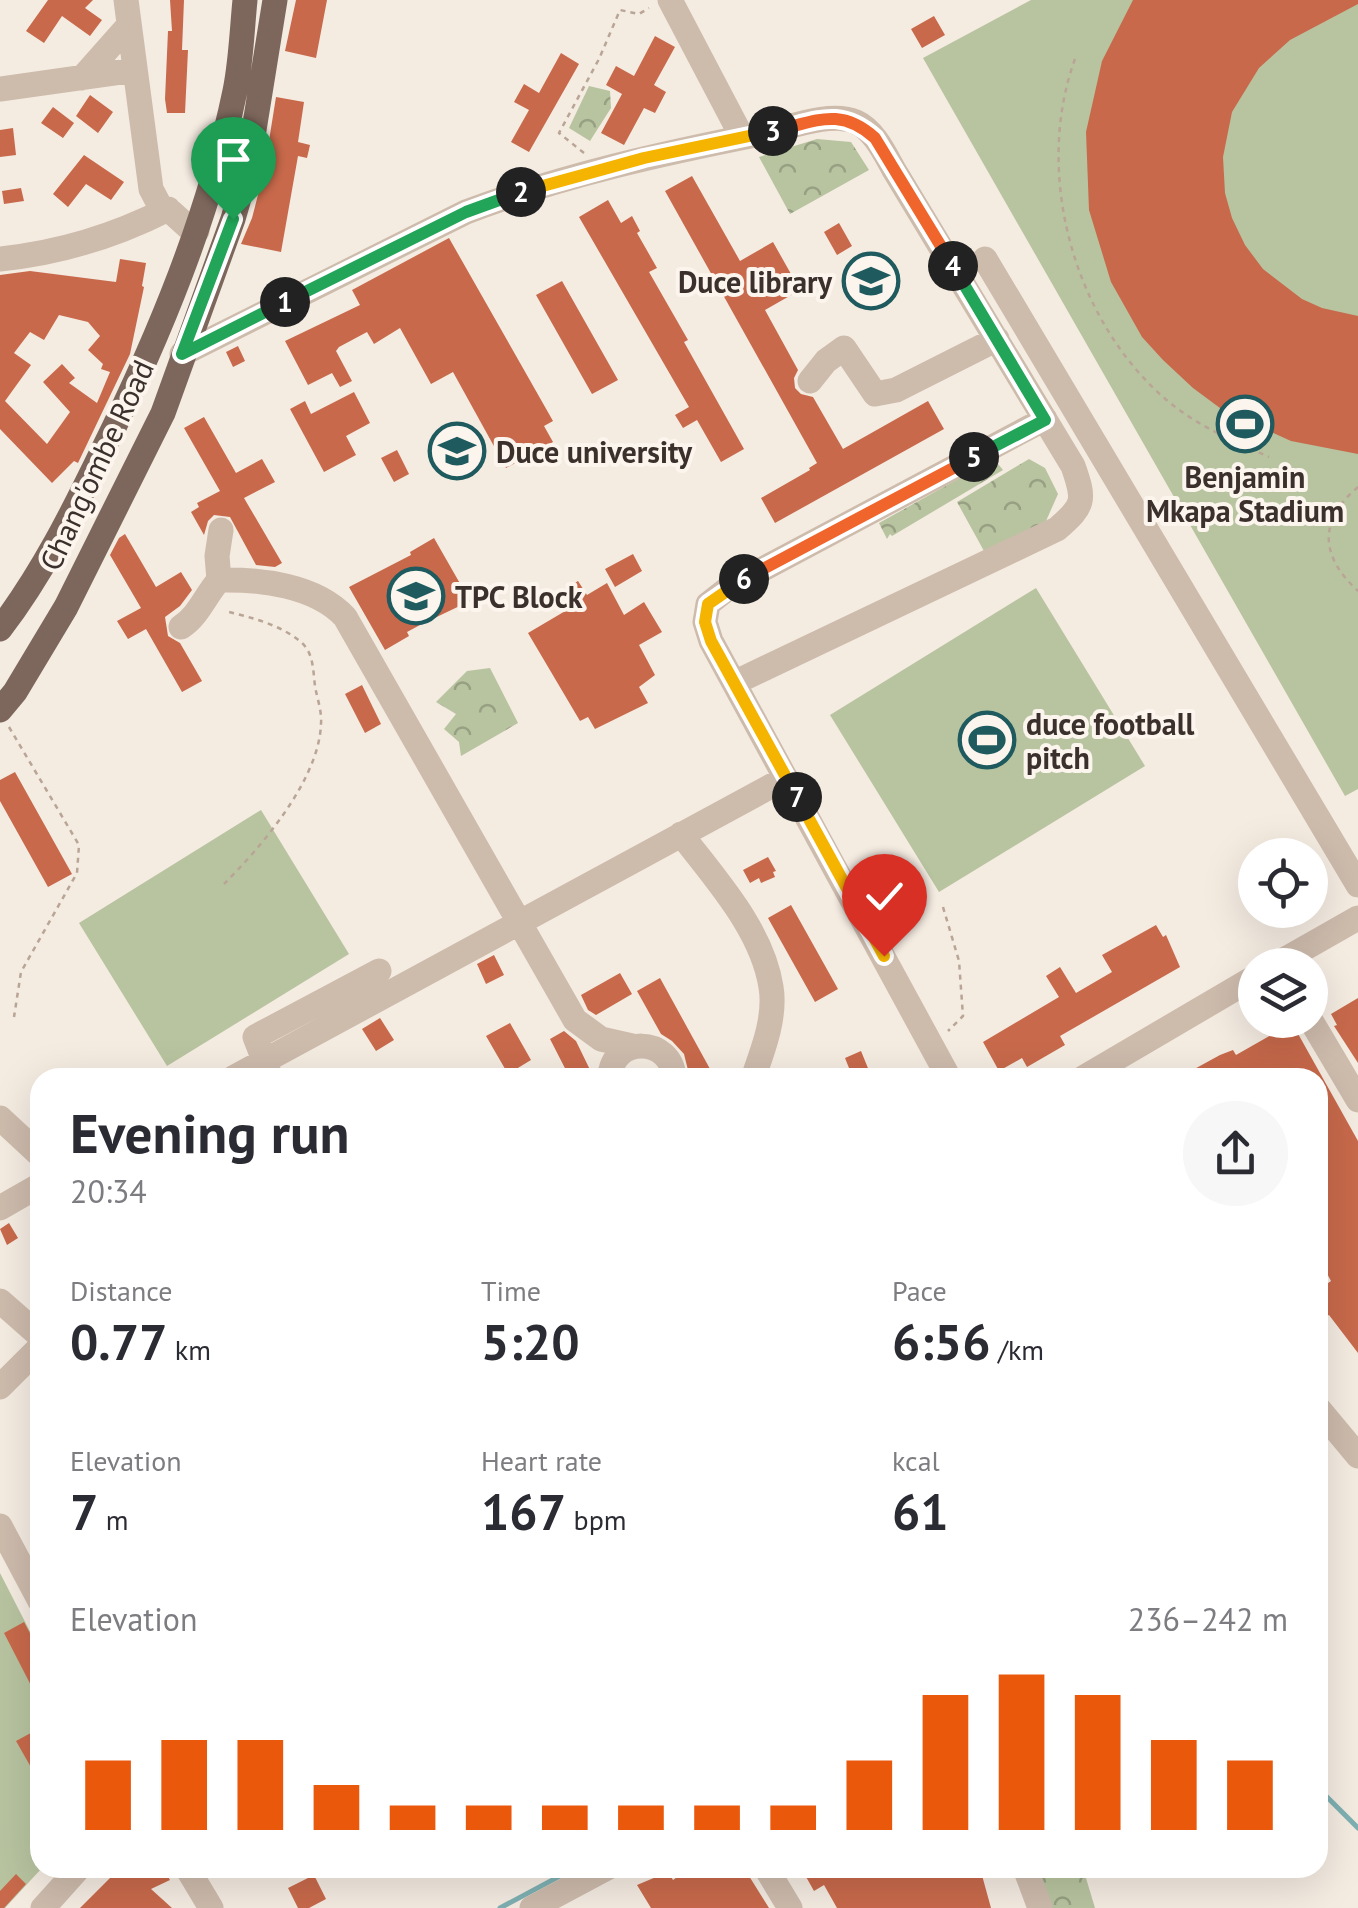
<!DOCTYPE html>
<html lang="en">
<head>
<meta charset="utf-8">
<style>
	:root { --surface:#fff; --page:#f7f7f7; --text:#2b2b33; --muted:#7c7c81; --accent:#ea580c }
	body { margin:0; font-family:"PT Sans",sans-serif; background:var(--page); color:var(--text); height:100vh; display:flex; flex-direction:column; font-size:38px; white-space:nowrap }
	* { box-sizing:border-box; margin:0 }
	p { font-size:32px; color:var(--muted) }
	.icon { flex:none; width:55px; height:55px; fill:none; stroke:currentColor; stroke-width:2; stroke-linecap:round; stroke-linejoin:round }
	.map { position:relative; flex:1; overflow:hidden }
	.details { position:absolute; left:30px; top:1068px; width:1298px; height:810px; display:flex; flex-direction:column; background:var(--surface); border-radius:30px; box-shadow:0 10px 40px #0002 }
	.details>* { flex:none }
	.buttons { position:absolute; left:1238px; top:838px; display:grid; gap:20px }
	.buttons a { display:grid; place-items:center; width:90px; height:90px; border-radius:50%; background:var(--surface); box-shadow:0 10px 40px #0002; font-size:50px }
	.pin { position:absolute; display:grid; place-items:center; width:85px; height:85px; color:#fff; margin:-102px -42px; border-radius:50% 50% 50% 0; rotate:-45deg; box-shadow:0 0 10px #0007 }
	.pin .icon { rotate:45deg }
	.km { position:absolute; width:50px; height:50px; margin:-25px; border-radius:50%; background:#222; color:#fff; font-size:28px; line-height:50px; text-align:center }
	.round { display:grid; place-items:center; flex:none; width:105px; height:105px; border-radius:52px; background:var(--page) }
	.summary { display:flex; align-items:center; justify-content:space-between; height:170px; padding:0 40px }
	h1 { font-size:55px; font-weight:600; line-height:75px }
	.figures { display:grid; grid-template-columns:repeat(3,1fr); gap:15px; height:170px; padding:10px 40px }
	.figures div { display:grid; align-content:center }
	.figures b { font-size:50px; font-weight:600 }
	.figures small { font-size:28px; font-weight:400 }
	.figures p { font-size:28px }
	.chart { height:280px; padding:20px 40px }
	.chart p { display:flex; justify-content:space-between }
	.chart svg { width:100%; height:180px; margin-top:10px; stroke:var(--accent); stroke-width:6 }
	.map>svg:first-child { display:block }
</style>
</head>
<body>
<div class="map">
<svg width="1358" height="1908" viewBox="0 0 1358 1908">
	<defs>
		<pattern id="forest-crowns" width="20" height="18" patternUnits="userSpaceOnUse" patternTransform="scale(2.5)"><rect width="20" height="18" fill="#b8c4a0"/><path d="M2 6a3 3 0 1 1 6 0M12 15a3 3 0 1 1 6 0" fill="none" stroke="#97a083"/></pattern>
	</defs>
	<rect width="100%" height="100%" fill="#f4ebe1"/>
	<path fill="url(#forest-crowns)" d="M589 86 610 91 611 108 590 141 569 128Z
		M817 139 851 142 869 170 790 214 759 157Z
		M994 459 1003 470 892 536 890 534 887 539 879 523Z
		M1029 459 1045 468 1058 494 1046 521 984 551 957 502Z
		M490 668 518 723 461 756 459 742 444 729 456 714 436 702 467 671Z
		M1033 1868H1083L1095 1908H1049Z"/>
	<path fill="#b8c4a0" d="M1031 0H1358V789L1345 796 923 58Z
		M1036 588 1145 766 939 892 830 715Z
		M261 810 349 954 167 1066 79 923Z
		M0 1573 40 1651 42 1868 5 1908H0Z"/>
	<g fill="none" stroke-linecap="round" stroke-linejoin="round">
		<path stroke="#7fb0b2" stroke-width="5" d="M1318 1788 1358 1828
			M500 1908 575 1868"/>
	</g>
	<path fill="#c8694b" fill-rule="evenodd" d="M48 0H93L85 8 102 20 90 36 62 16 44 43 26 31Z
		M170 0H184L182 50H188L185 113H167L165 99 168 31H172Z
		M296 0H327L316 58 285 51Z
		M1133 0H1358V4L1290 40 1259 68 1232 112 1223 157 1225 193 1232 218 1245 245 1263 269 1302 299 1322 308 1358 316V454L1291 441 1224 411 1193 388 1163 360 1142 337 1111 282 1089 210 1086 132 1102 61Z
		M934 16 945 35 922 48 911 29Z
		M655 36 675 47 654 85 666 92 655 113 644 108 624 145 601 133 622 94 606 85 616 66 634 76Z
		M561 53 579 64 529 152 511 142 529 110 514 102 524 84 539 93Z
		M90 95 113 112 98 133 76 116Z
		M276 97 304 102 298 142 310 145 307 158 298 156 281 252 241 244 252 218 264 172Z
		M53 107 74 123 63 138 41 123Z
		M13 128 16 155 0 157V130Z
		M84 155 124 182 111 200 86 184 68 207 53 194Z
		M692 176 740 261 773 242 800 290 765 310 798 370 794 378 795 388 801 394 813 397 843 449 928 401 944 429 775 523 761 498 810 470 809 468 817 463 665 191Z
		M21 188 24 201 4 204 2 191Z
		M608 200 621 223 632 216 640 231 637 233 657 268 649 272 688 340 684 342 744 449 721 462 697 420 683 428 675 415 689 407 579 217Z
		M839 223 852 246 837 255 824 232Z
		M449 238 553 421 544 426 553 442 506 468 453 372 431 384 400 328 374 344 367 332 339 347 336 351 352 381 340 387 332 373 308 385 285 341 360 305 352 290Z
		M120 259 146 263 142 286 144 287 130 354 78 463 74 461 52 483 0 429V275L30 271 116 282ZM59 315 88 322 100 336 88 350 103 364 101 369 110 372 97 403 69 383 75 378 62 364 43 382 70 412 47 444 5 401 31 365 14 353 30 332 44 340Z
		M562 281 618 380 592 394 536 295Z
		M238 346 245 361 233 367 226 352Z
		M354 392 370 423 346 436 356 455 324 472 290 409 305 401 311 414Z
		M204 417 236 473 262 459 275 482 244 498 282 563 275 567 256 565 230 517 214 515 208 521 204 535 191 512 199 507 197 503 220 491 184 428Z
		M397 450 409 474 394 482 381 458Z
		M125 534 156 587 181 572 192 590 180 606 165 617 168 636 180 643 202 681 182 692 146 629 128 639 117 621 141 608 110 555 119 538Z
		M434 538 470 601 420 625 407 632 409 636 385 650 349 587 411 555 410 552Z
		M633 554 642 571 615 587 605 569Z
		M578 581 587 595 607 583 624 615 644 602 662 632 639 645 655 675 639 687 648 703 595 729 588 717 580 721 528 633 567 610 558 593Z
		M362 685 381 724 365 733 345 694Z
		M15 772 72 874 48 887 0 801V780Z
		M768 857 776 871 773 872 775 877 761 883 759 878 750 883 743 870Z
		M791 905 838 989 815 1002 768 918Z
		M1156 925 1163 937 1166 935 1180 967 1060 1036 1065 1045 1027 1067 1022 1058 999 1071 983 1042 1059 997 1046 976 1060 967 1076 993 1112 972 1102 955Z
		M494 955 504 975 486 984 477 964Z
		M620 973 632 994 596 1015 588 1010 581 995Z
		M660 978 715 1078H690L684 1054 672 1041 661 1034 637 991Z
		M1358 998V1063L1334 1026 1337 1025 1331 1014Z
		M380 1018 394 1040 376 1051 362 1029Z
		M510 1023 531 1060 508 1074 486 1036Z
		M1292 1023 1358 1141V1353L1329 1315 1325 1317 1318 1305V1290L1331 1281 1318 1257V1168L1328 1163 1318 1144V1078H1277L1274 1071 1263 1078H1178L1220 1055 1233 1050 1236 1055Z
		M564 1031 576 1041 594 1078H570L550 1039Z
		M861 1051 872 1078H853L845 1058Z
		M9 1223 18 1238 7 1245 0 1229Z
		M24 1622 40 1652V1703L4 1633Z
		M40 1728V1783L16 1741Z
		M120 1868H142L148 1873 163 1868 170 1880 151 1889 172 1908H80Z
		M690 1868H744L769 1908H651L637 1885 668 1872 673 1880Z
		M818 1868H980L991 1908H837L824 1885 814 1891 805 1875Z
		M16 1874 26 1884 4 1908H0V1891Z
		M314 1875 326 1899 309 1908H298L288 1888Z"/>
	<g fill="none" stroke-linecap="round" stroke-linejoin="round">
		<path stroke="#b9a596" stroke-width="2.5" stroke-dasharray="5 5" stroke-linecap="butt" d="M1075 59C1033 174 1074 323 1169 402 1198 426 1235 442 1269 457
			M584 153 559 133 599 59 620 10 639 14 649 8
			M1358 487C1318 521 1320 556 1358 591
			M9 727 79 845 77 873 21 972 14 1017
			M224 884C261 847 319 780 321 724 322 711 317 698 315 686 313 672 314 654 302 643 282 625 250 617 225 611
			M943 907 959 961 963 1016 948 1031"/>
		<path stroke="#cdbbac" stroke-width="25" d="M126 0 151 189 162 210 168 209 188 227 197 231
			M670 0 742 137
			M82 78 129 25
			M0 89 135 70
			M0 259C60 253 115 236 168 209
			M985 259 1358 885
			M182 354 466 212C563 175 664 153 765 133 791 127 831 111 856 122 874 130 885 154 894 170L1073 466C1085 500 1085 505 1057 529L734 683
			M810 381 826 361 844 348 875 394 896 390 997 339
			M219 580C260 579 315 585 345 617L575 1020 601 1039 632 1046
			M181 627C199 615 205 596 219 580L217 556 221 530
			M681 834C715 879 762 929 771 987 776 1017 763 1050 753 1078
			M1275 965 1358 918
			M1310 1019 1358 1100
			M233 1078 786 778
			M271 1078 255 1037 379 971
			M610 1078C611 1035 672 1036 674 1078
			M949 1078 711 641 705 622 708 604 731 586 1045 419
			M1083 1078 1255 977
			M0 1118 40 1155
			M0 1208 40 1185
			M0 1301 40 1336
			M0 1387 40 1347
			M1318 1408 1358 1456
			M0 1526 40 1601
			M187 1868 211 1908
			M766 1868 790 1908
			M1025 1868 1040 1908
			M43 1908 79 1868
			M532 1908 607 1868"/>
		<path stroke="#7d675c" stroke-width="25" d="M0 629C42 574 73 512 103 450 159 336 209 216 235 91 241 62 242 30 245 0
			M0 710 15 692 66 607 163 413 233 219 248 167 275 0"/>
	</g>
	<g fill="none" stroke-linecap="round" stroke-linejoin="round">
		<g stroke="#fff" stroke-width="20">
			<path id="split-1" d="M233 219 182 354 285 302"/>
		</g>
		<g stroke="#fff" stroke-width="20">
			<path id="split-2" d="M285 302 466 212 521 192"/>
		</g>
		<g stroke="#fff" stroke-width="20">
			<path id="split-3" d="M521 192 644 158 773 131"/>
		</g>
		<g stroke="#fff" stroke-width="20">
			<path id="split-4" d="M773 131C816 122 839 106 875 138L953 266"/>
		</g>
		<g stroke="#fff" stroke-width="20">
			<path id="split-5" d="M953 266 1045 420 974 457"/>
		</g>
		<g stroke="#fff" stroke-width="20">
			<path id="split-6" d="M744 579 974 457"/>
		</g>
		<g stroke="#fff" stroke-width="20">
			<path id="split-7" d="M744 579 708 604 705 622 711 641 797 797"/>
		</g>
		<g stroke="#fff" stroke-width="20">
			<path id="split-8" d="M797 797 884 956"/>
		</g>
		<use href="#split-1" stroke="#22a559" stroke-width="12"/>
		<use href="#split-2" stroke="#22a559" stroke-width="12"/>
		<use href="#split-3" stroke="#f5b400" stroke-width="12"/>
		<use href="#split-4" stroke="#f0652b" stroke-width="12"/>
		<use href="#split-5" stroke="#22a559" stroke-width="12"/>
		<use href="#split-6" stroke="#f0652b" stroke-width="12"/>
		<use href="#split-7" stroke="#f5b400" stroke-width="12"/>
		<use href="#split-8" stroke="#f5b400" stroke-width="12"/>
	</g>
	<defs>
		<g id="university-ring" transform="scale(2.875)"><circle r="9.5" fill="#fbf5ee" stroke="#1f5a5e" stroke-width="1.5"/><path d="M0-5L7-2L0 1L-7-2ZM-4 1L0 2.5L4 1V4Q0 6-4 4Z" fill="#1f5a5e"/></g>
		<g id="stadium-ring" transform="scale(2.875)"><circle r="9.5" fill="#fbf5ee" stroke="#1f5a5e" stroke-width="1.5"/><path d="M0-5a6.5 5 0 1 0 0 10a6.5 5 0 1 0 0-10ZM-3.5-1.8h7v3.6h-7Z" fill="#1f5a5e"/></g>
	</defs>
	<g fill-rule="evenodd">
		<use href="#university-ring" x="871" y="281"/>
		<use href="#stadium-ring" x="1245" y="424"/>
		<use href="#university-ring" x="457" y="451"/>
		<use href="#university-ring" x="416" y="596"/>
		<use href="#stadium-ring" x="987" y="740"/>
	</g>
	<g text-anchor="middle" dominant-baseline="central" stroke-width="8" stroke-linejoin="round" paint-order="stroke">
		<g font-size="30" font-weight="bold" fill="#3b302b" stroke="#fbf5ee" text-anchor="start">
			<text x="832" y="281" text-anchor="end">Duce library</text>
			<text x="496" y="451">Duce university</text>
			<text x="1245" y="476" text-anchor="middle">Benjamin<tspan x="1245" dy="34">Mkapa Stadium</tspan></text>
			<text x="455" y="596">TPC Block</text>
			<text x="1026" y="723">duce football<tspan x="1026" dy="34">pitch</tspan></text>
		</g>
		<g font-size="30" fill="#3b302b" stroke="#fbf5ee">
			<text transform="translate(96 465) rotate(-65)">Chang'ombe Road</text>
		</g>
	</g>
</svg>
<div class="buttons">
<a><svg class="icon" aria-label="locate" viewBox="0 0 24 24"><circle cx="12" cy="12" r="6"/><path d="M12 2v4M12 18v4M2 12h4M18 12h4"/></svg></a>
<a><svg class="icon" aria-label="layers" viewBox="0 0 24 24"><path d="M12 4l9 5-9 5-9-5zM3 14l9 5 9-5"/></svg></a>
</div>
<div class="pin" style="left:233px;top:219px;background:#1e9e55"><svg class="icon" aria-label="arrive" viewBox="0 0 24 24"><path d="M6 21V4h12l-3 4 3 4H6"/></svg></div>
<div class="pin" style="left:884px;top:956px;background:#d93025"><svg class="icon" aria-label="check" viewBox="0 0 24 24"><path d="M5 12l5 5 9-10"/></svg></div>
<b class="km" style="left:285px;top:302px">1</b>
<b class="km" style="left:521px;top:192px">2</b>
<b class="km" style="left:773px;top:131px">3</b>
<b class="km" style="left:953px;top:266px">4</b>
<b class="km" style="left:974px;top:457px">5</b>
<b class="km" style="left:744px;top:579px">6</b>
<b class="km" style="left:797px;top:797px">7</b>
<section class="details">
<div class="summary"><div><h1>Evening run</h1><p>20:34</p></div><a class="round"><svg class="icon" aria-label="share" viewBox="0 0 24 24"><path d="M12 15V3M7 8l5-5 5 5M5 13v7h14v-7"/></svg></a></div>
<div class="figures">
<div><p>Distance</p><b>0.77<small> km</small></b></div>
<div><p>Time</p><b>5:20</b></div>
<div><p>Pace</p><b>6:56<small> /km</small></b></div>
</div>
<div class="figures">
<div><p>Elevation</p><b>7<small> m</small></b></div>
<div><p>Heart rate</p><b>167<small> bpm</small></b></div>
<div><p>kcal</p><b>61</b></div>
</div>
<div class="chart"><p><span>Elevation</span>236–242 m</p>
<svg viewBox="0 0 160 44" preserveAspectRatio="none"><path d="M5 44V27M15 44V22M25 44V22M35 44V33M45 44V38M55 44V38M65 44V38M75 44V38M85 44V38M95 44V38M105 44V27M115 44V11M125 44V6M135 44V11M145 44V22M155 44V27"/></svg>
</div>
</section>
</div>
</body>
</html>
